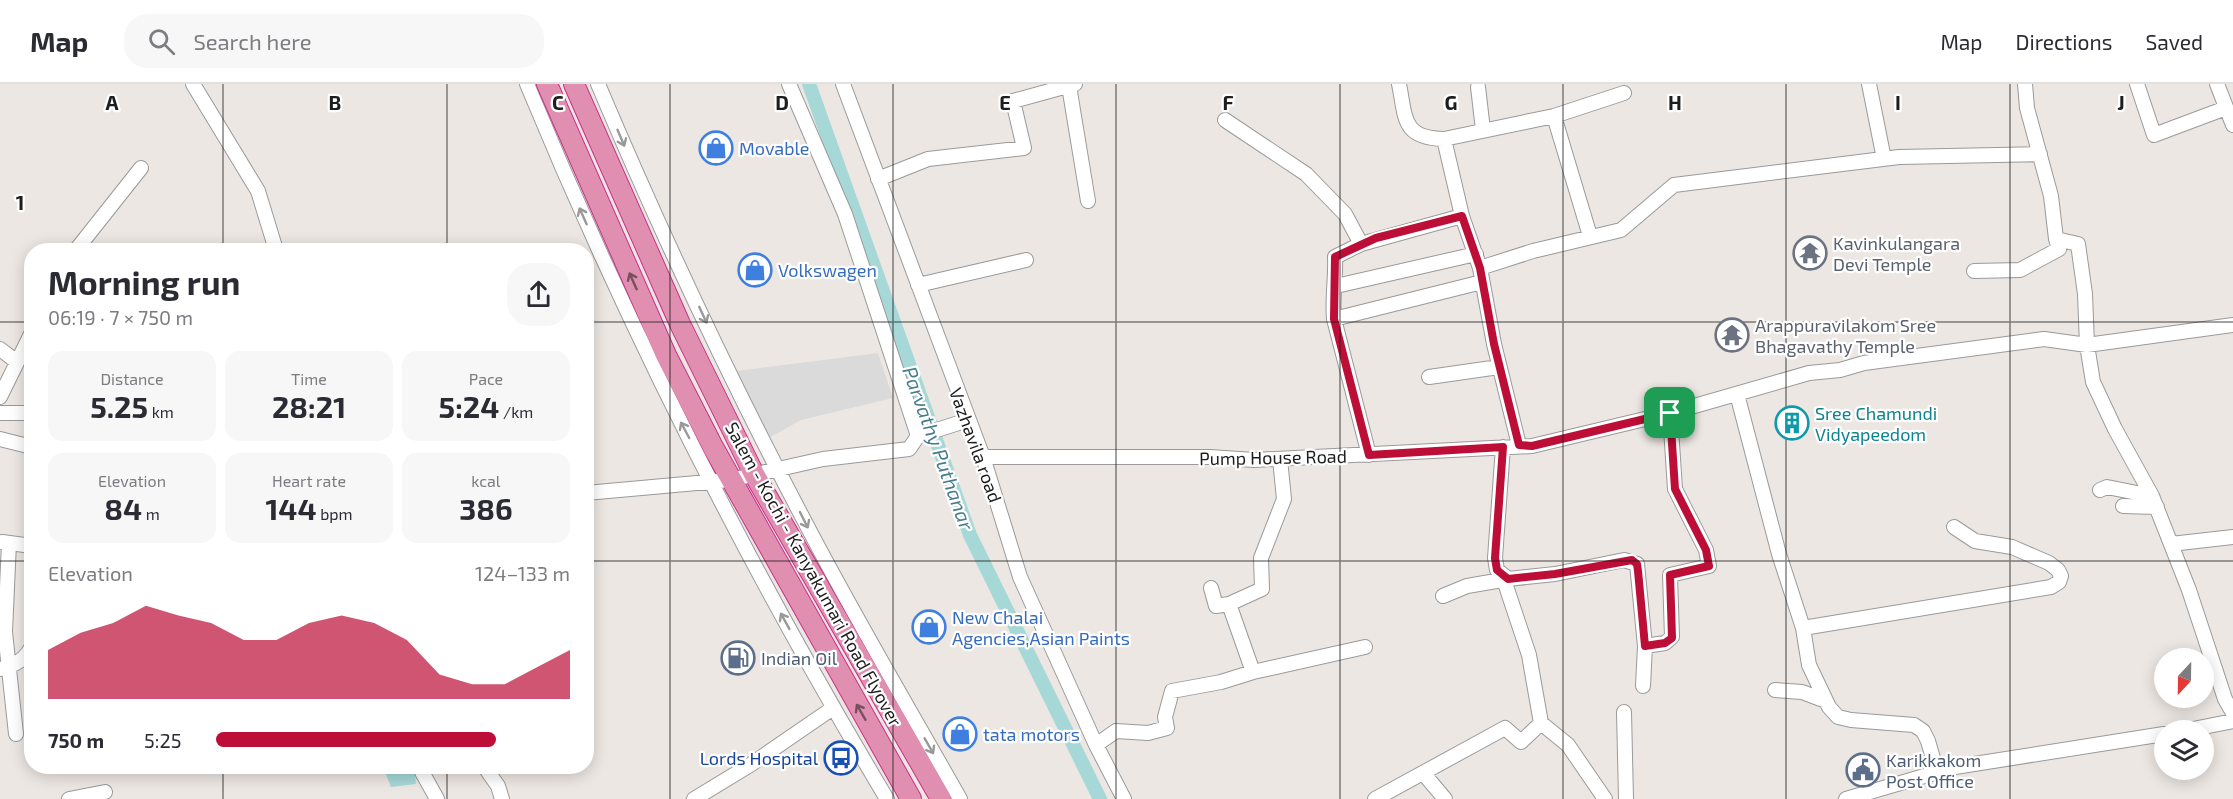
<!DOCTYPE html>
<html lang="en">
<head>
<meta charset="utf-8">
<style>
	:root { --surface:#fff; --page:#f7f7f7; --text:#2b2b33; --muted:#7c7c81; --line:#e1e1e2; --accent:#bc0e37 }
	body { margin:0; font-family:"Exo 2",sans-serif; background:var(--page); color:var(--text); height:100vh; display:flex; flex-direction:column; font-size:22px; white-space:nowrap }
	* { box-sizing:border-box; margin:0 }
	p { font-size:20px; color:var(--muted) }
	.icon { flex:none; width:33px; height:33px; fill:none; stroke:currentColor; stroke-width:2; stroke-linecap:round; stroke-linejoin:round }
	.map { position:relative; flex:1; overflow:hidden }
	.drawer { position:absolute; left:24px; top:159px; width:570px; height:531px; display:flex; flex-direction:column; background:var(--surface); border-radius:24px; box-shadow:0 3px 15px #0003 }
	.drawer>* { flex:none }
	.needle { width:39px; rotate:202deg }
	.tools { position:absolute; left:2154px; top:564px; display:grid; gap:12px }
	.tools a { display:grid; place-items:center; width:60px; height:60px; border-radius:50%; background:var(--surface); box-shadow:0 3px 15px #0003; font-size:30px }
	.pin { position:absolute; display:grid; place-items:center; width:51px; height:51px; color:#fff; margin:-26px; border-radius:12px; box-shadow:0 3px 9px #0006 }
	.round { display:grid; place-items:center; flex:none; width:63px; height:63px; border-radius:24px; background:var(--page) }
	.summary { display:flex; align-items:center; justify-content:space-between; height:102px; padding:0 24px }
	h1 { font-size:33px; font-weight:700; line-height:45px }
	.figures { display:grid; grid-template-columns:repeat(3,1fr); gap:9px; height:102px; padding:6px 24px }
	.figures div { display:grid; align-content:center; border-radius:15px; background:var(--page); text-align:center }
	.figures b { font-size:30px; font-weight:700 }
	.figures small { font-size:16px; font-weight:400 }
	.figures p { font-size:16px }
	.chart { height:168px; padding:12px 24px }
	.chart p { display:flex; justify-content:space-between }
	.chart svg { width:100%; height:108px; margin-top:6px; fill:var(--accent); opacity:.7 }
	ul { padding:0 24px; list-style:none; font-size:20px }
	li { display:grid; grid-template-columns:96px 72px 1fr; align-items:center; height:45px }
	li i { height:15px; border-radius:8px; background:var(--accent) }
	header { display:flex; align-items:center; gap:36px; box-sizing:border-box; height:84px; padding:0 30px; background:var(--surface); border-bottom:2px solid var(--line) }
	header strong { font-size:28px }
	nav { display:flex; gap:33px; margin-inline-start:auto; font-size:21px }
	.search { width:420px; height:54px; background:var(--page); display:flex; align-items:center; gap:15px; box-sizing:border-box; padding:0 21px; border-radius:24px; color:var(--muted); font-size:22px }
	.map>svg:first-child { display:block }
</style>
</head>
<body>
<header>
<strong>Map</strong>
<div class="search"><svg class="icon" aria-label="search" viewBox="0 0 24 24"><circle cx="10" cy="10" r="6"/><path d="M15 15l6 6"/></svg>Search here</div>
<nav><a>Map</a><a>Directions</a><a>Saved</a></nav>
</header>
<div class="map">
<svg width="2233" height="715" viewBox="0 0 2233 715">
	<rect width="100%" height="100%" fill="#ede7e3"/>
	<path fill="#dbdada" d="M878 269 893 314 801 336 769 354 736 287Z"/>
	<path fill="#a6d8d8" d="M383 683H414L416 700 391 703Z"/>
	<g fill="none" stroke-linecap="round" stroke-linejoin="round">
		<path stroke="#a6d8d8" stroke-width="14" d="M809 0 970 451 1100 715"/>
		<g stroke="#9a9a9a" stroke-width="16">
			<path id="minor" d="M193 0 258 107 276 166
				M527 0C629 247 750 486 887 715
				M598 0C661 149 730 296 805 438 854 532 908 623 960 715
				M843 0 983 373 1020 493 1096 661 1124 715
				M1399 0C1406 35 1402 54 1444 55L1462 132 1480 184 1494 260 1519 361
				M1869 0 1884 75
				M2025 0 2027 24 2051 112 2056 155 2078 160 2085 210 2087 261 2093 298 2115 345 2152 412 2189 506 2225 615 2233 629
				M2137 0 2154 51 2226 24
				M2217 0 2233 41
				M1069 2 1088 117
				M1478 3 1483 46
				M1554 32 1590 152
				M1225 36 1306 90 1345 130 1361 160 1462 132
				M1444 55 1554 32 1624 9
				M878 95 928 75 1024 64 1013 17 1075 0
				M1361 160 1335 173C1336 194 1332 214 1334 235L1369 371
				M76 166 141 84
				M1480 184 1533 167 1621 146 1674 101 1899 73 2040 70
				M1974 187 2020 186 2059 165 2056 155
				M918 201 1026 176
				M1336 202 1476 170
				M1334 235 1482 198
				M0 265 17 278
				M1429 293 1499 283
				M1737 310 1779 470 1803 544 1809 581 1829 623 1838 633 1851 636 1914 641 1923 647 1928 657 1937 688
				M0 313 32 248
				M0 329H32
				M918 352 968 336
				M0 355 32 363
				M1503 363 1495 474 1497 486 1508 495 1555 490 1624 476 1637 480 1645 562 1643 602
				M983 373H1210L1254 376 1532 362 1670 329 1809 289 1840 286 1864 279 2044 255 2087 261 2233 241
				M2100 406 2107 403 2152 412
				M586 409 730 396 823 375 909 365 918 352 845 130 789 0
				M2123 422 2157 423
				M2 458 32 462
				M9 459 5 548 16 650
				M2171 460 2233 453
				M1229 520 1262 505 1261 474 1284 415 1280 375
				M1803 544 2051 503 2059 498 2061 492 2058 486 2049 479 2012 463 1975 457 1954 443
				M1645 562 1665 559 1672 553 1670 491 1709 482 1706 466 1675 405 1670 329
				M0 585C14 582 26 575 32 562
				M1253 588 1365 563
				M1775 606 1802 608 1826 617
				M1624 628 1626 715
				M1541 639 1568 661 1605 715
				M2188 646 2233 637
				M1096 661 1116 647 1148 649 1167 644 1165 633 1172 607 1221 598 1253 588 1229 520 1216 522 1211 504
				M467 682H478
				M484 682 498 702 502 715
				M422 688 437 715
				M1424 690 1445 715
				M69 715 105 708
				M694 715 750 681 833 624
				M1375 715 1505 644 1521 658 1541 639 1529 571 1506 502 1508 495 1467 502 1443 512
				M1846 715 1955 683 2164 650"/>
		</g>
		<g stroke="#cb308a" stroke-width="22">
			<path id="highway" d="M547 0 666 271 713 363 911 715
				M574 0 680 240 754 390 941 715"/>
		</g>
		<use href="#minor" stroke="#fff" stroke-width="14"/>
		<use href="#highway" stroke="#e08fb1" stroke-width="20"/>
	</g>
	<defs><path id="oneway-shaft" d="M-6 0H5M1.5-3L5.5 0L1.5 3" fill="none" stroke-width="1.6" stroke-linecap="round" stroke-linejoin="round" transform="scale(1.5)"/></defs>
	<g stroke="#999">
		<use href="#oneway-shaft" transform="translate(621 54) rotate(67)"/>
		<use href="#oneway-shaft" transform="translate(583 132) rotate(-114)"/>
		<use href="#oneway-shaft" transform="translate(703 231) rotate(65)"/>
		<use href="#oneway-shaft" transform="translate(685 346) rotate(-118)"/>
		<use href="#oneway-shaft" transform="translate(804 436) rotate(63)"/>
		<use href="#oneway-shaft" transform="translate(785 537) rotate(-119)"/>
		<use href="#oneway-shaft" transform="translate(929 662) rotate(60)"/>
	</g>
	<g stroke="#755060">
		<use href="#oneway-shaft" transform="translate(633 197) rotate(-114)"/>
		<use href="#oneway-shaft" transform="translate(861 628) rotate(-120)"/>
	</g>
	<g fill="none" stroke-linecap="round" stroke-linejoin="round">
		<g stroke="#fff" stroke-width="12">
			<path id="route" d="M1462 132 1480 184 1494 260 1519 361 1532 362 1670 329 1675 405 1706 466 1709 482 1670 491 1672 554 1665 559 1645 562 1638 487 1637 480 1632 476 1555 490 1508 495 1497 486 1495 474 1503 363 1369 371 1334 235 1335 173 1376 154Z"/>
		</g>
		<use href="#route" stroke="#bc0e37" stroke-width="8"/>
	</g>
	<path fill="none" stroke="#1d1d1d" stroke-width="1.5" stroke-opacity="0.55" d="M223 0V166M447 0V166M670 0V715M893 0V715M1116 0V715M1340 0V715M1563 0V715M1786 0V715M2010 0V715M0 238H32M586 238H2233M0 477H32M586 477H2233M223 682V715M447 682V715"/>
	<defs>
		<g id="shop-ring" transform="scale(1.725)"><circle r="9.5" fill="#fff" stroke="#3f7fe0" stroke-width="1.5"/><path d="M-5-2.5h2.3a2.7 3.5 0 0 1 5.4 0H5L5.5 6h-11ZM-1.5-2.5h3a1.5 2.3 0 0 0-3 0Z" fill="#3f7fe0"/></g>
		<g id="temple-ring" transform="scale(1.725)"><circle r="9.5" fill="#fff" stroke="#6b7280" stroke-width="1.5"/><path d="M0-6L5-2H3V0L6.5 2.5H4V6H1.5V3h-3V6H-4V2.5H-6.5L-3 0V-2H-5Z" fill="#6b7280"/></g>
		<g id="building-ring" transform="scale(1.725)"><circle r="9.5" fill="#fff" stroke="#0f9aa8" stroke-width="1.5"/><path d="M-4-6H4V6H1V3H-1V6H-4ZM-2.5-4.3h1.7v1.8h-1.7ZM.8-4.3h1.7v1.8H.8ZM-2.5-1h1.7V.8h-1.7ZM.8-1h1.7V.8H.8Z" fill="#0f9aa8"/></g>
		<g id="fuel-ring" transform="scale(1.725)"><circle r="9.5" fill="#fff" stroke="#5c6f8a" stroke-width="1.5"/><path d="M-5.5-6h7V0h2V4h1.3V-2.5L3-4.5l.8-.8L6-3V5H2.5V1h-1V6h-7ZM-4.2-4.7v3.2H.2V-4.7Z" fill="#5c6f8a"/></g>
		<g id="bus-ring" transform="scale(1.725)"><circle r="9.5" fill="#fff" stroke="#1a4fb4" stroke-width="1.5"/><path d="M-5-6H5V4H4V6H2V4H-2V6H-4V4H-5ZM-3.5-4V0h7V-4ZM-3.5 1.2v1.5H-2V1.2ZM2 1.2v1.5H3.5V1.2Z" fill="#1a4fb4"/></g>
		<g id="civic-ring" transform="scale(1.725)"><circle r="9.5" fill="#fff" stroke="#5c6f8a" stroke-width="1.5"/><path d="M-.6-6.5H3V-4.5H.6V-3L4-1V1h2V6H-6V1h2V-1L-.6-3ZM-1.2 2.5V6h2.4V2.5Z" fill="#5c6f8a"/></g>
	</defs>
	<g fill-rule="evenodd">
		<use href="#shop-ring" x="716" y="64"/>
		<use href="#temple-ring" x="1810" y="169"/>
		<use href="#shop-ring" x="755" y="186"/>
		<use href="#temple-ring" x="1732" y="251"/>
		<use href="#building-ring" x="1792" y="339"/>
		<use href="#shop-ring" x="929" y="543"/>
		<use href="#fuel-ring" x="738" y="574"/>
		<use href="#shop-ring" x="960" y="650"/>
		<use href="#bus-ring" x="841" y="674"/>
		<use href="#civic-ring" x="1863" y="686"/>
	</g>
	<g text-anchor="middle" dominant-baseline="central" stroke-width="4.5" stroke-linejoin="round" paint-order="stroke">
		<g font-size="18" fill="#366cbe" stroke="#fff" text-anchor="start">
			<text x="739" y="64">Movable</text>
			<text x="778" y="186">Volkswagen</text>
			<text x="952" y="533">New Chalai<tspan x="952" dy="21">Agencies,Asian Paints</tspan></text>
			<text x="983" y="650">tata motors</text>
		</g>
		<g font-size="18" fill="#5b616d" stroke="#fff" text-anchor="start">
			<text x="1833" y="159">Kavinkulangara<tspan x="1833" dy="21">Devi Temple</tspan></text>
			<text x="1755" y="241">Arappuravilakom Sree<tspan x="1755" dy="21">Bhagavathy Temple</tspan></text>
		</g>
		<g font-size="18" fill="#0d838f" stroke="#fff" text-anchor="start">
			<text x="1815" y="329">Sree Chamundi<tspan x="1815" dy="21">Vidyapeedom</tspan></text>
		</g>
		<g font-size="18" fill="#1d1d1d" stroke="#fff">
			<text transform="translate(976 361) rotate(70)">Vazhavila road</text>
			<text transform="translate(1273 373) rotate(-1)">Pump House Road</text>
			<text transform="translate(814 490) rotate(61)">Salem - Kochi - Kanyakumari Road Flyover</text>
		</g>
		<g font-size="18" fill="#4e5e75" stroke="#fff" text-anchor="start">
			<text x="761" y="574">Indian Oil</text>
			<text x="1886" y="676">Karikkakom<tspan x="1886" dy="21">Post Office</tspan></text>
		</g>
		<g font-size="18" fill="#164399" stroke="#fff" text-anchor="end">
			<text x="818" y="674">Lords Hospital</text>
		</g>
		<g font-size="20" font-style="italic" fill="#477c8f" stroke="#fff">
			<text transform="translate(939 364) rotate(70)">Parvathy Puthanar</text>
		</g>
	</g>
	<g font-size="20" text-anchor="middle" font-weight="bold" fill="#1d1d1d" stroke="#fff" stroke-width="4.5" stroke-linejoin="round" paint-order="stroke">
		<text x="112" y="26">A</text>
		<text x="335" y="26">B</text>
		<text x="558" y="26">C</text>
		<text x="782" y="26">D</text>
		<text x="1005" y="26">E</text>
		<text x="1228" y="26">F</text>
		<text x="1451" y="26">G</text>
		<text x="1675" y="26">H</text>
		<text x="1898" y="26">I</text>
		<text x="2121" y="26">J</text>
		<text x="20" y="126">1</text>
	</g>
</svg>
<div class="tools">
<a><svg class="needle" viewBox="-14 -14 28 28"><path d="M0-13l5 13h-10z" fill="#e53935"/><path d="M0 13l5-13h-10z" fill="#7c7c81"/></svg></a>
<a><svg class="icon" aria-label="layers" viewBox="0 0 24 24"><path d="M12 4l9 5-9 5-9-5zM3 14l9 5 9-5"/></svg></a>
</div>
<div class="pin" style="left:1670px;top:329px;background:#1e9e55"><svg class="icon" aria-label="arrive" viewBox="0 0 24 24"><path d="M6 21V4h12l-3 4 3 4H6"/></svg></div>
<section class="drawer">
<div class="summary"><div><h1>Morning run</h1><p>06:19 · 7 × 750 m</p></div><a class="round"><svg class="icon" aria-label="share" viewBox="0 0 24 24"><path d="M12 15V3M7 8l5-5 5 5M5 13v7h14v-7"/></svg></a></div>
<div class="figures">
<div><p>Distance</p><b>5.25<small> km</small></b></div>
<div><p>Time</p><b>28:21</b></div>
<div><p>Pace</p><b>5:24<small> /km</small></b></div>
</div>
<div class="figures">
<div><p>Elevation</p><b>84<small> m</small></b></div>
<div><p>Heart rate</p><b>144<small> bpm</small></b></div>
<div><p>kcal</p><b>386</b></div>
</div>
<div class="chart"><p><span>Elevation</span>124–133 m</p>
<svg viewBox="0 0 160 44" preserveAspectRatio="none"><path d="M0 44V24L10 17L20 13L30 6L40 10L50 13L60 20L70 20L80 13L90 10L100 13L110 20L120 34L130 38L140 38L150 31L160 24V44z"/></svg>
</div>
<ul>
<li><b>750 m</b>5:25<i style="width:79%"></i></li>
</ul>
</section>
</div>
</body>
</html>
